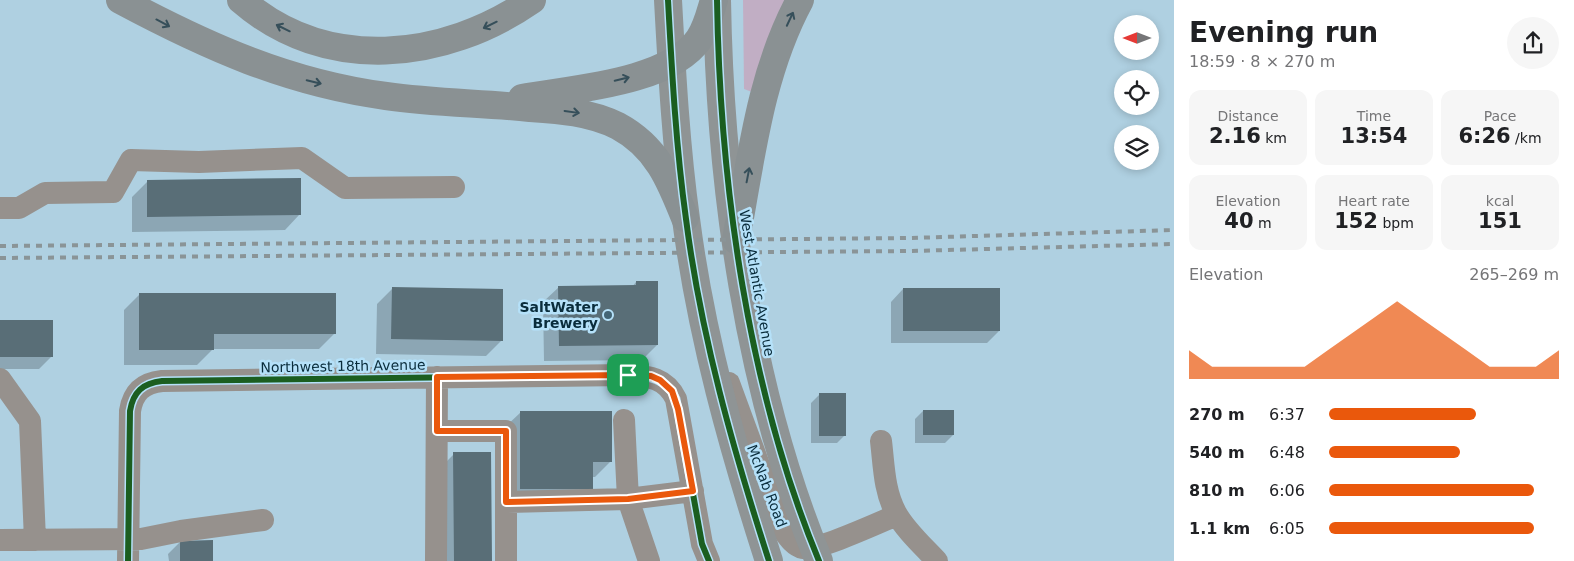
<!DOCTYPE html>
<html lang="en">
<head>
<meta charset="utf-8">
<style>
	:root { --surface:#fff; --page:#f6f6f6; --text:#202124; --muted:#757577; --accent:#ea580c }
	body { margin:0; font-family:"DejaVu Sans",sans-serif; background:var(--page); color:var(--text); height:100vh; display:flex; flex-direction:column; font-size:19px; white-space:nowrap }
	* { box-sizing:border-box; margin:0 }
	p { font-size:16px; color:var(--muted) }
	.icon { flex:none; width:28px; height:28px; fill:none; stroke:currentColor; stroke-width:2; stroke-linecap:round; stroke-linejoin:round }
	.map { position:relative; flex:1; overflow:hidden }
	.drawer { display:flex; flex-direction:column; background:var(--surface); width:400px }
	.drawer>* { flex:none }
	.needle { width:32px; rotate:270deg }
	.tools { position:absolute; left:1114px; top:15px; display:grid; gap:10px }
	.tools a { display:grid; place-items:center; width:45px; height:45px; border-radius:50%; background:var(--surface); box-shadow:0 2px 8px #0003; font-size:25px }
	.pin { position:absolute; display:grid; place-items:center; width:42px; height:42px; color:#fff; margin:-21px; border-radius:10px; box-shadow:0 2px 8px #0006 }
	.round { display:grid; place-items:center; flex:none; width:52px; height:52px; border-radius:26px; background:var(--page) }
	.summary { display:flex; align-items:center; justify-content:space-between; height:85px; padding:0 15px }
	h1 { font-size:28px; font-weight:600; line-height:38px }
	.figures { display:grid; grid-template-columns:repeat(3,1fr); gap:8px; height:85px; padding:5px 15px }
	.figures div { display:grid; align-content:center; border-radius:12px; background:var(--page); text-align:center }
	.figures b { font-size:21px; font-weight:600 }
	.figures small { font-size:14px; font-weight:400 }
	.figures p { font-size:14px }
	.chart { height:140px; padding:10px 15px }
	.chart p { display:flex; justify-content:space-between }
	.chart svg { width:100%; height:90px; margin-top:5px; fill:var(--accent); opacity:.7 }
	ul { padding:0 15px; list-style:none; font-size:16px }
	li { display:grid; grid-template-columns:80px 60px 1fr; align-items:center; height:38px }
	li i { height:12px; border-radius:6px; background:var(--accent) }
	main { display:flex; flex:1; min-height:0 }
	.map>svg:first-child { display:block }
</style>
</head>
<body>
<main>
<div class="map">
<svg width="1174" height="561" viewBox="0 0 1174 561">
	<rect width="100%" height="100%" fill="#afd0e1"/>
	<path fill="#c1aec4" d="M743 0H787L752 92 744 89Z"/>
	<path fill="#0003" d="M147 182 300 214 285 230 132 232V197Z
		M636 282 657 345 642 360 544 361 543 302 559 287H632Z
		M392 289 502 340 486 356 376 354 377 304Z
		M903 289 999 331 987 343H891V302Z
		M140 294 335 333 319 349H213L197 365H124V310Z
		M0 322 51 357 39 369H0Z
		M820 394 845 435 837 443H811V403Z
		M923 411 953 435 945 443H915V419Z
		M521 412 611 461 595 477H592V489L505 504V427Z
		M454 454 490 561H443L442 466Z
		M180 542 212 561H169L168 554Z"/>
	<path fill="#596e77" d="M301 178V215L147 217V180Z
		M636 281H658V345L559 346 558 286 636 285Z
		M392 287 503 289V341L391 339Z
		M903 288H1000V331H903Z
		M139 293H336V334H214V350H139Z
		M0 320H53V357H0Z
		M819 393H846V436H819Z
		M923 410H954V435H923Z
		M520 411H612V462H593V489H520Z
		M453 452H491L492 561H454Z
		M213 540V561H180V541Z"/>
	<g fill="none" stroke-linecap="round" stroke-linejoin="round">
		<path stroke="#96918d" stroke-width="22" d="M0 208H19L45 193 113 192 131 160 199 162 302 158 345 188 454 187
			M0 379 30 421 35 540
			M729 383 783 530C788 537 794 546 803 548 818 551 880 522 897 515
			M624 420 628 499 649 561
			M437 431H506V502
			M881 441C884 466 884 491 896 513 906 531 923 546 937 561
			M0 540 141 539 181 531 263 520
			M128 561 130 411C133 392 143 383 162 381L628 375C649 376 666 378 676 399L702 544 709 561
			M436 561 437 377
			M506 561V502L628 499 693 491"/>
		<path stroke="#8f9495" stroke-width="28" d="M668 0C672 73 676 147 686 219 701 336 733 449 769 561
			M717 0C720 186 748 389 819 561"/>
		<path stroke="#8a9193" stroke-width="28" d="M120 0C206 46 288 83 386 96 434 103 482 103 530 108 560 110 590 112 618 126 657 147 670 180 685 218
			M241 0C326 74 444 61 532 0
			M522 98C571 89 669 83 699 39 707 27 710 13 714 0
			M736 240C751 159 760 74 800 0"/>
		<path stroke="#8a9497" stroke-width="4" stroke-dasharray="6 6" stroke-linecap="butt" d="M0 246 910 238 1174 230
			M0 258 911 251 1174 244"/>
		<g stroke="#b5e1f9" stroke-width="9">
			<path id="cycleway" d="M668 0C672 73 676 147 686 219 701 336 733 449 769 561
				M717 0C720 186 748 389 819 561
				M128 561 130 411C133 392 143 383 162 381L628 375C649 376 666 378 676 399L702 544 709 561"/>
		</g>
		<use href="#cycleway" stroke="#1b5e20" stroke-width="6"/>
	</g>
	<defs><path id="oneway-shaft" d="M-6 0H5M1.5-3L5.5 0L1.5 3" fill="none" stroke-width="1.6" stroke-linecap="round" stroke-linejoin="round" transform="scale(1.25)"/></defs>
	<g stroke="#364f5a">
		<use href="#oneway-shaft" transform="translate(790 19) rotate(-65)"/>
		<use href="#oneway-shaft" transform="translate(163 23) rotate(28)"/>
		<use href="#oneway-shaft" transform="translate(490 25) rotate(154)"/>
		<use href="#oneway-shaft" transform="translate(283 28) rotate(-154)"/>
		<use href="#oneway-shaft" transform="translate(622 79) rotate(-13)"/>
		<use href="#oneway-shaft" transform="translate(314 82) rotate(13)"/>
		<use href="#oneway-shaft" transform="translate(572 112) rotate(8)"/>
		<use href="#oneway-shaft" transform="translate(748 175) rotate(-79)"/>
	</g>
	<g fill="none" stroke-linecap="round" stroke-linejoin="round">
		<g stroke="#fff" stroke-width="10">
			<path id="route" d="M628 375 651 376 660 380 672 391 678 409 693 491 628 499 506 502V431H437V377Z"/>
		</g>
		<use href="#route" stroke="#ea580c" stroke-width="6"/>
	</g>
	<circle fill="#436575" stroke="#b5e1f9" stroke-width="2" cx="608" cy="315" r="5"/>
	<g text-anchor="middle" dominant-baseline="central" stroke-width="5" stroke-linejoin="round" paint-order="stroke">
		<g font-size="14" fill="#092c3b" stroke="#b5e1f9">
			<text transform="translate(757 283) rotate(80)">West Atlantic Avenue</text>
			<text transform="translate(343 366) rotate(-1)">Northwest 18th Avenue</text>
			<text transform="translate(767 486) rotate(69)">McNab Road</text>
		</g>
		<g font-size="14" font-weight="bold" fill="#092c3b" stroke="#b5e1f9" text-anchor="end">
			<text x="598" y="307">SaltWater<tspan x="598" dy="16">Brewery</tspan></text>
		</g>
	</g>
</svg>
<div class="tools">
<a><svg class="needle" viewBox="-14 -14 28 28"><path d="M0-13l5 13h-10z" fill="#e53935"/><path d="M0 13l5-13h-10z" fill="#757577"/></svg></a>
<a><svg class="icon" aria-label="locate" viewBox="0 0 24 24"><circle cx="12" cy="12" r="6"/><path d="M12 2v4M12 18v4M2 12h4M18 12h4"/></svg></a>
<a><svg class="icon" aria-label="layers" viewBox="0 0 24 24"><path d="M12 4l9 5-9 5-9-5zM3 14l9 5 9-5"/></svg></a>
</div>
<div class="pin" style="left:628px;top:375px;background:#1e9e55"><svg class="icon" aria-label="arrive" viewBox="0 0 24 24"><path d="M6 21V4h12l-3 4 3 4H6"/></svg></div>
</div>
<section class="drawer">
<div class="summary"><div><h1>Evening run</h1><p>18:59 · 8 × 270 m</p></div><a class="round"><svg class="icon" aria-label="share" viewBox="0 0 24 24"><path d="M12 15V3M7 8l5-5 5 5M5 13v7h14v-7"/></svg></a></div>
<div class="figures">
<div><p>Distance</p><b>2.16<small> km</small></b></div>
<div><p>Time</p><b>13:54</b></div>
<div><p>Pace</p><b>6:26<small> /km</small></b></div>
</div>
<div class="figures">
<div><p>Elevation</p><b>40<small> m</small></b></div>
<div><p>Heart rate</p><b>152<small> bpm</small></b></div>
<div><p>kcal</p><b>151</b></div>
</div>
<div class="chart"><p><span>Elevation</span>265–269 m</p>
<svg viewBox="0 0 160 44" preserveAspectRatio="none"><path d="M0 44V30L10 38L20 38L30 38L40 38L50 38L60 30L70 22L80 14L90 6L100 14L110 22L120 30L130 38L140 38L150 38L160 30V44z"/></svg>
</div>
<ul>
<li><b>270 m</b>6:37<i style="width:64%"></i></li>
<li><b>540 m</b>6:48<i style="width:57%"></i></li>
<li><b>810 m</b>6:06<i style="width:89%"></i></li>
<li><b>1.1 km</b>6:05<i style="width:89%"></i></li>
</ul>
</section>
</main>
</body>
</html>
